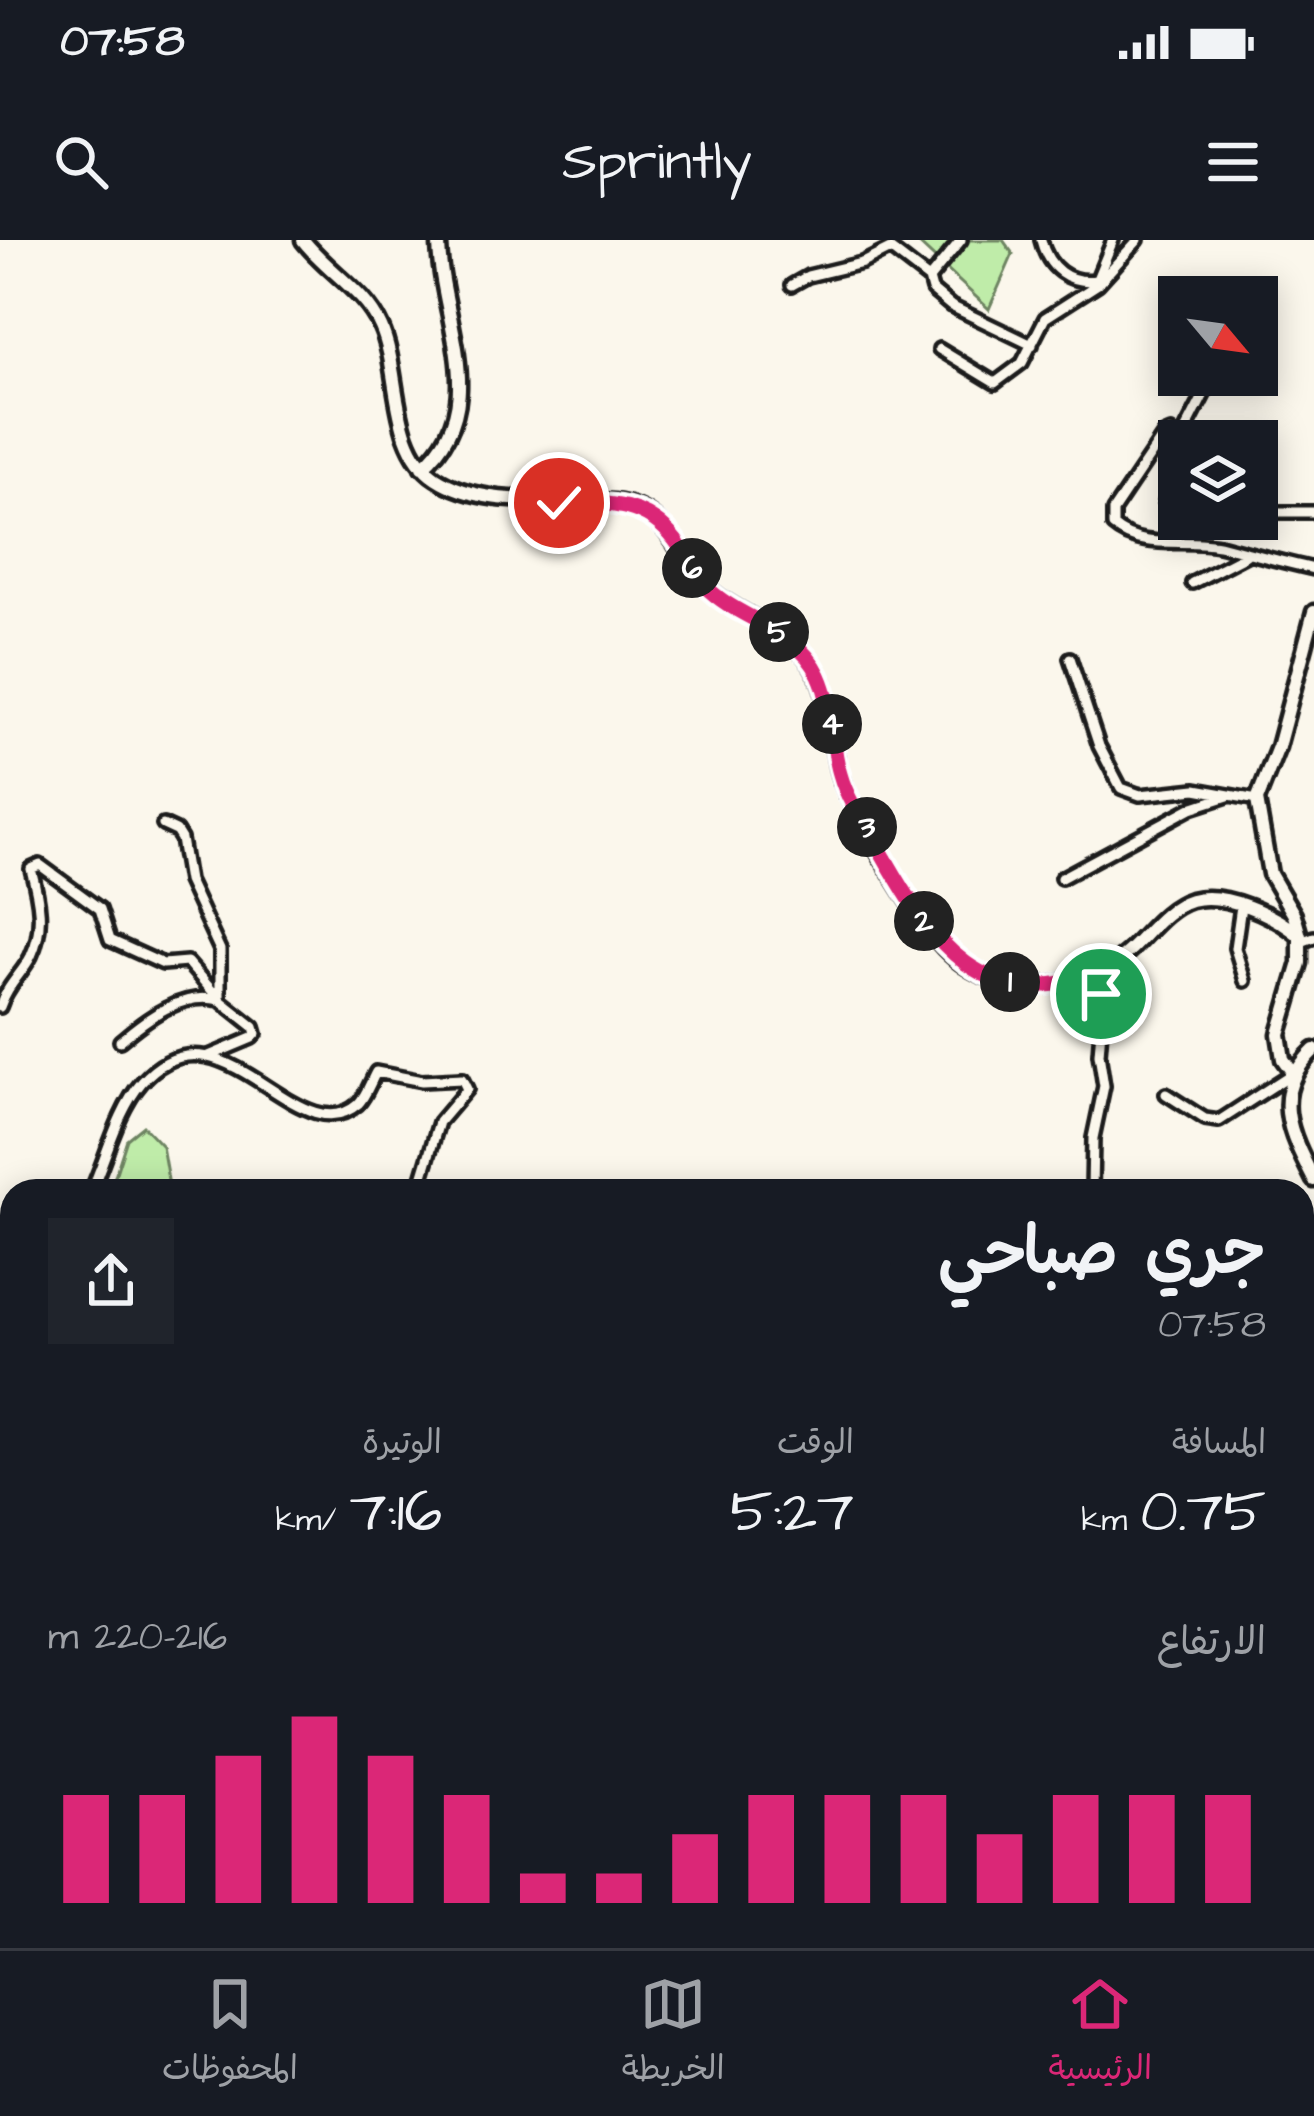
<!DOCTYPE html>
<html lang="ar">
<head>
<meta charset="utf-8">
<style>
	:root { --surface:#171b24; --page:#20242c; --text:#f1f3f6; --muted:#9ea1a6; --line:#363941; --accent:#db2777 }
	body { margin:0; font-family:"Architects Daughter","Playpen Sans Arabic",sans-serif; background:var(--page); color:var(--text); direction:rtl; height:100vh; display:flex; flex-direction:column; font-size:45px; white-space:nowrap }
	* { box-sizing:border-box; margin:0 }
	p { font-size:39px; color:var(--muted) }
	.icon { flex:none; width:66px; height:66px; fill:none; stroke:currentColor; stroke-width:2; stroke-linecap:round; stroke-linejoin:round }
	.map { position:relative; flex:1; overflow:hidden; direction:ltr }
	.panel { position:absolute; left:0px; top:939px; width:1314px; height:771px; display:flex; flex-direction:column; background:var(--surface); border-radius:36px 36px 0 0; box-shadow:0 6px 30px #0003; direction:rtl }
	.panel>* { flex:none }
	.needle { width:78px; rotate:119deg }
	.buttons { position:absolute; left:1158px; top:36px; display:grid; gap:24px }
	.buttons a { display:grid; place-items:center; width:120px; height:120px; border-radius:0px; background:var(--surface); box-shadow:0 6px 30px #0003; font-size:60px }
	.pin { position:absolute; display:grid; place-items:center; width:102px; height:102px; color:#fff; margin:-51px; border:6px solid #fff; border-radius:50%; box-shadow:0 3px 12px #0007 }
	.km { position:absolute; width:60px; height:60px; margin:-30px; border-radius:50%; background:#222; color:#fff; font-size:33px; line-height:60px; text-align:center }
	.round { display:grid; place-items:center; flex:none; width:126px; height:126px; border-radius:0px; background:var(--page) }
	.headline { display:flex; align-items:center; justify-content:space-between; height:204px; padding:0 48px }
	h1 { font-size:66px; font-weight:600; line-height:90px }
	.figures { display:grid; grid-template-columns:repeat(3,1fr); gap:18px; height:204px; padding:12px 48px }
	.figures div { display:grid; align-content:center }
	.figures b { font-size:60px; font-weight:600 }
	.figures small { font-size:33px; font-weight:400 }
	.figures p { font-size:33px }
	.chart { height:336px; padding:24px 48px }
	.chart p { display:flex; justify-content:space-between }
	.chart svg { width:100%; height:216px; margin-top:12px; stroke:var(--accent); stroke-width:6 }
	.status { display:flex; justify-content:space-between; align-items:center; height:84px; padding:0 60px; background:var(--surface); direction:ltr }
	.status svg { height:33px; fill:currentColor }
	header { display:flex; justify-content:space-between; align-items:center; height:156px; padding:0 48px; background:var(--surface); font-size:54px; font-weight:600 }
	.menu { display:flex; justify-content:space-around; align-items:center; height:168px; border-top:3px solid var(--line); background:var(--surface); font-size:33px; color:var(--muted) }
	.menu a { display:grid; justify-items:center; gap:6px }
	.menu .selected { color:var(--accent) }
	.map>svg:first-child { display:block }
</style>
</head>
<body>
<div class="status"><b>07:58</b><svg viewBox="0 0 49 12"><path d="M0 12V9h3v3zM5 12V6h3v6zM10 12V3h3v9zM15 12V0h3v12zM26 1h20v11H26zM47 4h2v5h-2z"/></svg></div>
<header><svg class="icon" aria-label="menu" viewBox="0 0 24 24"><path d="M4 6h16M4 12h16M4 18h16"/></svg>Sprintly<svg class="icon" aria-label="search" viewBox="0 0 24 24"><circle cx="10" cy="10" r="6"/><path d="M15 15l6 6"/></svg></header>
<div class="map">
<svg width="1314" height="1708" viewBox="0 0 1314 1708">
	<rect width="100%" height="100%" fill="#fbf7ec"/>
	<filter id="ink" filterUnits="userSpaceOnUse"><feTurbulence type="fractalNoise" baseFrequency=".00833" numOctaves="2"/><feDisplacementMap in="SourceGraphic" scale="24" xChannelSelector="R" yChannelSelector="G"/><feConvolveMatrix kernelMatrix="1 2 1 2 8 2 1 2 1" color-interpolation-filters="sRGB"/></filter>
	<g filter="url(#ink)">
		<path fill="#bfeca9" stroke="#6e8462" stroke-width="3" d="M915 0H1003L1013 14 989 69Z
			M143 886 162 906 170 951H110L127 899Z"/>
		<g fill="none" stroke-linecap="round" stroke-linejoin="round">
			<g stroke="#1c1c1c" stroke-width="18">
				<path id="minor" d="M1041 0C1048 28 1068 44 1096 40
					M929 39 961 0
					M1097 39 1113 0
					M792 45 808 36 862 23 890 9 929 39 932 50 951 66 1032 105
					M939 109 995 143 1022 123 1045 78 1098 44 1138 0
					M1180 201 1214 135
					M1179 203 1171 192 1164 195 1113 271V286C1143 312 1187 297 1223 306 1253 314 1283 322 1314 329
					M1165 262 1179 270
					M1257 272H1314
					M1192 343 1246 315
					M1070 418 1099 506 1121 548 1140 555 1196 549 1257 560
					M1061 638 1191 568 1228 556
					M1241 666 1235 708 1245 741
					M1301 702 1314 697
					M0 767C7 745 22 734 31 716 45 686 39 659 31 629L40 625 100 669 110 700 163 724 187 722 220 760 254 787 256 794 252 798 209 816
					M120 801C147 778 182 751 220 760V710L188 641 181 599 176 591 163 585
					M1166 854 1205 879 1219 881 1293 833
					M91 951C107 916 117 871 142 842 220 754 298 917 358 864 366 856 370 843 376 832L422 841 462 839 467 849 439 882 420 945 412 951
					M1092 951 1093 898 1104 846 1099 814 1103 764 1097 733
					M0 1083 12 1086
					M1302 1248 1314 1208
					M1302 1285 1314 1281
					M0 1373 12 1359
					M1302 1375 1306 1360
					M1302 1449 1314 1473
					M1314 1565 1311 1578 1314 1583
					M51 1698 52 1708
					M319 1698 323 1708
					M0 1701 12 1662
					M1021 1704 1043 1708
					M426 1708 430 1698
					M600 1708 610 1698
					M741 1708 751 1698
					M850 1708 851 1698
					M1069 1708 1075 1698"/>
			</g>
			<g stroke="#1c1c1c" stroke-width="21">
				<path id="major" d="M303 0C327 31 365 51 381 87 401 131 389 207 436 238 485 270 559 256 614 262 673 269 674 319 711 351 740 376 782 385 807 418 833 452 829 491 838 530 847 566 914 673 939 702 951 716 966 728 983 735 1029 754 1090 746 1128 712 1147 695 1165 668 1191 660 1224 651 1275 675 1300 696
					M422 227C494 166 439 76 439 0
					M1314 810C1269 853 1290 893 1314 940
					M1293 833 1283 819 1279 794 1300 723V696L1294 675 1270 634 1257 560 1278 507 1314 372
					M1302 1067 1314 1027
					M1145 1708 1148 1698"/>
			</g>
			<use href="#minor" stroke="#fbf7ec" stroke-width="9"/>
			<use href="#major" stroke="#fbf7ec" stroke-width="12"/>
		</g>
	</g>
	<g fill="none" stroke-linecap="round" stroke-linejoin="round" filter="url(#ink)">
		<g stroke="#fff" stroke-width="24">
			<path id="route" d="M559 263C604 263 645 260 675 300 686 314 692 332 705 346 739 381 796 387 819 435 834 467 830 502 840 534 848 563 868 589 883 615 933 703 982 776 1097 733L1101 754"/>
		</g>
		<use href="#route" stroke="#db2777" stroke-width="15"/>
	</g>
</svg>
<div class="buttons">
<a><svg class="needle" viewBox="-14 -14 28 28"><path d="M0-13l5 13h-10z" fill="#e53935"/><path d="M0 13l5-13h-10z" fill="#9ea1a6"/></svg></a>
<a><svg class="icon" aria-label="layers" viewBox="0 0 24 24"><path d="M12 4l9 5-9 5-9-5zM3 14l9 5 9-5"/></svg></a>
</div>
<div class="pin" style="left:1101px;top:754px;background:#1e9e55"><svg class="icon" aria-label="arrive" viewBox="0 0 24 24"><path d="M6 21V4h12l-3 4 3 4H6"/></svg></div>
<div class="pin" style="left:559px;top:263px;background:#d93025"><svg class="icon" aria-label="check" viewBox="0 0 24 24"><path d="M5 12l5 5 9-10"/></svg></div>
<b class="km" style="left:1010px;top:742px">1</b>
<b class="km" style="left:924px;top:681px">2</b>
<b class="km" style="left:867px;top:587px">3</b>
<b class="km" style="left:832px;top:484px">4</b>
<b class="km" style="left:779px;top:392px">5</b>
<b class="km" style="left:692px;top:328px">6</b>
<section class="panel">
<div class="headline"><div><h1>جري صباحي</h1><p>07:58</p></div><a class="round"><svg class="icon" aria-label="share" viewBox="0 0 24 24"><path d="M12 15V3M7 8l5-5 5 5M5 13v7h14v-7"/></svg></a></div>
<div class="figures">
<div><p>المسافة</p><b>0.75<small> km</small></b></div>
<div><p>الوقت</p><b>5:27</b></div>
<div><p>الوتيرة</p><b>7:16<small> /km</small></b></div>
</div>
<div class="chart"><p><span>الارتفاع</span>216–220 m</p>
<svg viewBox="0 0 160 44" preserveAspectRatio="none"><path d="M5 44V22M15 44V22M25 44V14M35 44V6M45 44V14M55 44V22M65 44V38M75 44V38M85 44V30M95 44V22M105 44V22M115 44V22M125 44V30M135 44V22M145 44V22M155 44V22"/></svg>
</div>
</section>
</div>
<nav class="menu">
<a class="selected"><svg class="icon" aria-label="home" viewBox="0 0 24 24"><path d="M3 11l9-7 9 7M6 9v11h12V9"/></svg>الرئيسية</a>
<a><svg class="icon" aria-label="map" viewBox="0 0 24 24"><path d="M3 6l6-2 6 2 6-2v14l-6 2-6-2-6 2zM9 4v14M15 6v14"/></svg>الخريطة</a>
<a><svg class="icon" aria-label="saved" viewBox="0 0 24 24"><path d="M7 4h10v16l-5-4-5 4z"/></svg>المحفوظات</a>
</nav>
</body>
</html>
